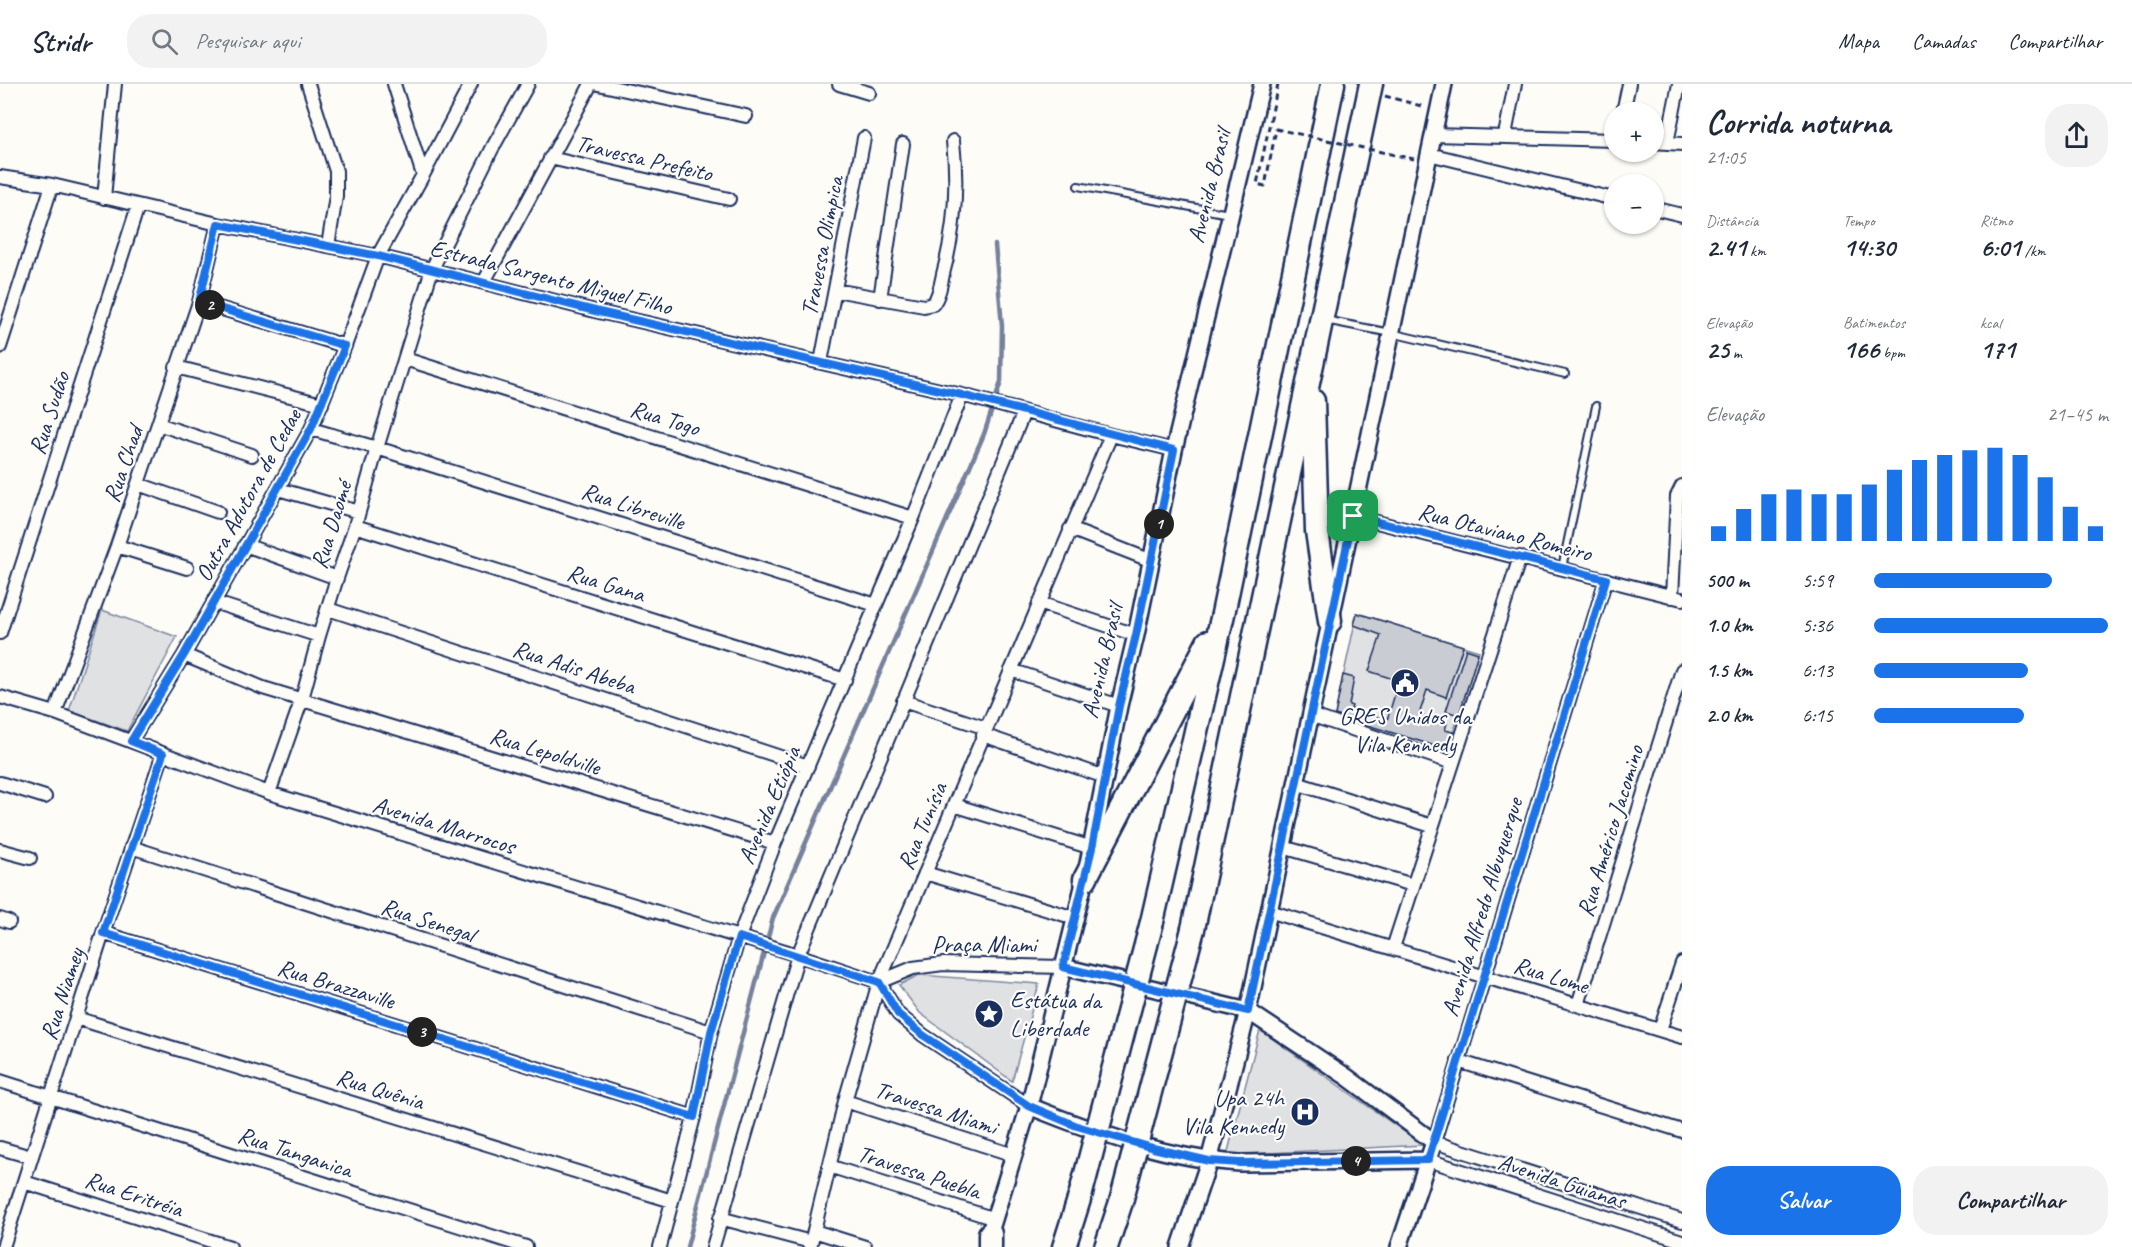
<!DOCTYPE html>
<html lang="pt">
<head>
<meta charset="utf-8">
<style>
	:root { --surface:#fff; --page:#f2f2f3; --text:#1f2937; --muted:#747a83; --line:#e0e1e3; --accent:#1a73e8 }
	body { margin:0; font-family:Caveat,sans-serif; background:var(--page); color:var(--text); height:100vh; display:flex; flex-direction:column; font-size:22px; white-space:nowrap }
	* { box-sizing:border-box; margin:0 }
	p { font-size:20px; color:var(--muted) }
	.icon { flex:none; width:33px; height:33px; fill:none; stroke:currentColor; stroke-width:2; stroke-linecap:round; stroke-linejoin:round }
	.map { position:relative; flex:1; overflow:hidden }
	.panel { display:flex; flex-direction:column; background:var(--surface); width:450px }
	.panel>* { flex:none }
	.fabs { position:absolute; left:1604px; top:18px; display:grid; gap:12px }
	.fabs a { display:grid; place-items:center; width:60px; height:60px; border-radius:50%; background:var(--surface); box-shadow:0 2px 4px #0004; font-size:30px }
	.pin { position:absolute; display:grid; place-items:center; width:51px; height:51px; color:#fff; margin:-26px; border-radius:12px; box-shadow:0 3px 9px #0006 }
	.km { position:absolute; width:30px; height:30px; margin:-15px; border-radius:50%; background:#222; color:#fff; font-size:16px; line-height:30px; text-align:center }
	.round { display:grid; place-items:center; flex:none; width:63px; height:63px; border-radius:24px; background:var(--page) }
	.summary { display:flex; align-items:center; justify-content:space-between; height:102px; padding:0 24px }
	h1 { font-size:33px; font-weight:800; line-height:45px }
	.stats { display:grid; grid-template-columns:repeat(3,1fr); gap:9px; height:102px; padding:6px 24px }
	.stats div { display:grid; align-content:center }
	.stats b { font-size:26px; font-weight:800 }
	.stats small { font-size:16px; font-weight:400 }
	.stats p { font-size:16px }
	.chart { height:168px; padding:12px 24px }
	.chart p { display:flex; justify-content:space-between }
	.chart svg { width:100%; height:108px; margin-top:6px; stroke:var(--accent); stroke-width:6 }
	.action { display:flex; gap:12px; margin-top:auto; padding:12px 24px }
	.action a { flex:1; height:69px; border-radius:24px; background:var(--accent); color:#fff; font-size:24px; font-weight:800; line-height:69px; text-align:center }
	.action a+a { background:var(--page); color:var(--text) }
	ul { padding:0 24px; list-style:none; font-size:20px }
	li { display:grid; grid-template-columns:96px 72px 1fr; align-items:center; height:45px }
	li i { height:15px; border-radius:8px; background:var(--accent) }
	header { display:flex; align-items:center; gap:36px; box-sizing:border-box; height:84px; padding:0 30px; background:var(--surface); border-bottom:2px solid var(--line) }
	header strong { font-size:28px }
	nav { display:flex; gap:33px; margin-inline-start:auto; font-size:21px }
	.search { width:420px; height:54px; background:var(--page); display:flex; align-items:center; gap:15px; box-sizing:border-box; padding:0 21px; border-radius:24px; color:var(--muted); font-size:22px }
	main { display:flex; flex:1; min-height:0 }
	.map>svg:first-child { display:block }
</style>
</head>
<body>
<header>
<strong>Stridr</strong>
<div class="search"><svg class="icon" aria-label="search" viewBox="0 0 24 24"><circle cx="10" cy="10" r="6"/><path d="M15 15l6 6"/></svg>Pesquisar aqui</div>
<nav><a>Mapa</a><a>Camadas</a><a>Compartilhar</a></nav>
</header>
<main>
<div class="map">
<svg width="1682" height="1163" viewBox="0 0 1682 1163">
	<rect width="100%" height="100%" fill="#fdfcf7"/>
	<filter id="ink" filterUnits="userSpaceOnUse"><feTurbulence type="fractalNoise" baseFrequency=".0167" numOctaves="2"/><feDisplacementMap in="SourceGraphic" scale="12" xChannelSelector="R" yChannelSelector="G"/><feConvolveMatrix kernelMatrix="1 2 1 2 8 2 1 2 1" color-interpolation-filters="sRGB"/></filter>
	<g filter="url(#ink)">
		<path fill="#e0e1e3" stroke="#7e88a0" stroke-width="1.5" d="M102 526 177 553 127 647 69 627Z
			M1357 529 1479 567 1448 666 1335 631Z
			M919 891 1039 900 1012 997 920 929 899 901Z
			M1260 946 1423 1061 1227 1071Z"/>
		<g fill="none" stroke-linecap="round" stroke-linejoin="round">
			<path stroke="#76819c" stroke-width="4.5" d="M687 1163 773 834 984 350 1001 298 1002 242 995 161"/>
		</g>
		<path fill="#c9ccd3" stroke="#1b2f5e" stroke-width="1.5" d="M1357 529 1463 562 1446 613 1427 606 1419 631 1447 639 1445 646 1453 648 1448 666 1335 631 1343 591 1354 594 1349 621 1352 622 1351 625 1387 636 1399 597 1369 587 1381 551 1354 541Z
			M1466 565 1478 569 1459 631 1446 627Z"/>
		<g fill="none" stroke-linecap="round" stroke-linejoin="round">
			<g stroke="#1b2f5e" stroke-width="10">
				<path id="service" d="M1078 102 1229 130
					M1325 236 1391 249 1565 290
					M1562 484 1596 322"/>
			</g>
			<g stroke="#1b2f5e" stroke-width="16">
				<path id="minor" d="M308 0 336 87V112L328 162
					M394 0 423 91
					M598 0 746 32
					M839 0 869 9
					M1623 28 1629 0
					M1433 51 1614 56
					M1505 51 1515 0
					M1653 58 1682 60
					M1667 59 1679 0
					M1429 70 1614 115
					M550 74 729 115
					M0 93 52 101 218 140 378 172 599 228 962 311 1111 351 1174 366
					M104 114 115 0
					M1653 124 1682 131
					M484 198 591 0
					M835 206 924 222 933 220C939 212 941 200 943 190 955 146 958 101 953 57
					M880 215 903 60
					M199 218 345 262
					M0 263 52 101
					M405 275 913 434
					M821 278 864 54
					M176 283 322 320
					M158 340 252 371
					M311 345 377 364 876 521
					M138 400 218 428
					M278 405 359 428
					M1353 432 1682 515
					M355 442 845 596
					M1070 445 1152 477
					M245 461 337 494
					M117 462 187 484
					M1606 495 1434 1058 1682 1137
					M1672 513 1677 412 1682 402
					M213 518 319 552
					M1039 519 1136 551
					M328 525 808 682
					M0 549 138 122
					M184 571 263 604 775 759
					M1011 586 1119 622
					M0 613 55 629 269 709 788 868 879 898
					M903 617 986 644
					M55 629 117 462 199 218 218 140
					M1310 631 1453 679
					M983 651 1105 693
					M131 657 184 571 311 345 345 262 378 172 423 91 471 0
					M0 699 45 713
					M1296 699 1432 742
					M269 709 302 615 319 552 337 494 355 442 377 364 432 185 493 63 528 0
					M954 721 1092 764
					M131 763 711 948
					M1283 763 1413 801
					M0 766 30 774
					M925 789 1075 834
					M1269 827 1682 953
					M0 835 9 838
					M103 849 694 1033
					M1393 864 1520 473
					M879 898 898 930 923 951 1029 1022
					M879 898 913 884 943 880 1063 883
					M1578 921 1682 586
					M76 934 672 1117
					M1660 946 1682 879
					M1458 977 1682 1047
					M0 997 526 1163
					M845 1017 1014 1071
					M0 1064 31 1073
					M1428 1076 1682 1157
					M829 1082 995 1135
					M24 1098 230 1163
					M720 1134 811 1158
					M814 1147 865 1163
					M3 1163 103 849 163 670
					M660 1163 694 1033 711 948 739 853 775 759 913 434 962 311
					M713 1163 798 871 1024 328
					M810 1163 845 1017 879 898 1111 351"/>
			</g>
			<g stroke="#1b2f5e" stroke-width="20">
				<path id="tertiary" d="M1063 883 1248 927 1347 993 1434 1058 1399 1163
					M1029 1022C1096 1049 1168 1075 1240 1079L1428 1076
					M987 1158 1029 1022 1085 795 1119 622 1136 551 1174 366 1262 0
					M1180 1163 1209 1077 1248 927 1444 0"/>
			</g>
			<g stroke="#1b2f5e" stroke-width="27">
				<path id="motorway" d="M1313 317 1317 447 1330 537
					M1085 795 1208 558
					M1152 838 1223 530 1333 0
					M1193 845 1371 0
					M990 1163V1150
					M1064 1163 1081 1109
					M1106 1163 1121 1118"/>
			</g>
			<path stroke="#1b2f5e" stroke-width="3" stroke-dasharray="6 4.5" stroke-linecap="butt" d="M1385 12 1425 23"/>
			<use href="#service" stroke="#fdfcf7" stroke-width="6"/>
			<use href="#minor" stroke="#fdfcf7" stroke-width="12"/>
			<use href="#tertiary" stroke="#fdfcf7" stroke-width="15"/>
			<use href="#motorway" stroke="#fdfcf7" stroke-width="22"/>
			<g stroke="#1b2f5e" stroke-width="27" stroke-linecap="butt">
				<path id="motorway-bridge" d="M1081 1109 1152 838
					M1121 1118 1193 845"/>
			</g>
			<path stroke="#1b2f5e" stroke-width="3" stroke-dasharray="6 4.5" stroke-linecap="butt" d="M1278 0 1257 100 1265 102 1276 45 1414 75"/>
			<use href="#motorway-bridge" stroke="#fdfcf7" stroke-width="22"/>
		</g>
	</g>
	<g fill="none" stroke-linecap="round" stroke-linejoin="round" filter="url(#ink)">
		<g stroke="#fff" stroke-width="12">
			<path id="route" d="M218 140 378 172 599 228 962 311 1174 366 1136 551 1119 622 1092 764 1063 883 1248 927 1353 432 1606 495 1428 1076 1240 1079 1209 1077 1153 1064 1077 1042 1029 1022 923 951 898 930 879 898 739 853 711 948 694 1033 103 849 163 670 131 657 184 571 311 345 345 262 199 218Z"/>
		</g>
		<use href="#route" stroke="#1a73e8" stroke-width="8"/>
	</g>
	<defs>
		<g id="civic-disc" transform="scale(1.5)"><circle r="9.5" fill="#1b2f5e" stroke="#fdfcf7"/><path d="M-.6-6.5H3V-4.5H.6V-3L4-1V1h2V6H-6V1h2V-1L-.6-3ZM-1.2 2.5V6h2.4V2.5Z" fill="#fff"/></g>
		<g id="sight-disc" transform="scale(1.5)"><circle r="9.5" fill="#1b2f5e" stroke="#fdfcf7"/><path d="M0-6L1.8-2.2L6-1.7L2.9 1.2L3.7 5.4L0 3.3L-3.7 5.4L-2.9 1.2L-6-1.7L-1.8-2.2Z" fill="#fff"/></g>
		<g id="hospital-disc" transform="scale(1.5)"><circle r="9.5" fill="#1b2f5e" stroke="#fdfcf7"/><path d="M-5-5h3v3.5h4V-5h3V5h-3V1.5h-4V5h-3Z" fill="#fff"/></g>
	</defs>
	<g fill-rule="evenodd">
		<use href="#civic-disc" x="1405" y="599"/>
		<use href="#sight-disc" x="989" y="930"/>
		<use href="#hospital-disc" x="1305" y="1028"/>
	</g>
	<g text-anchor="middle" dominant-baseline="central" stroke-width="4.5" stroke-linejoin="round" paint-order="stroke">
		<g font-size="24" fill="#1b2f5e" stroke="#fdfcf7">
			<text transform="translate(644 74) rotate(13)">Travessa Prefeito</text>
			<text transform="translate(1209 102) rotate(-76)">Avenida Brasil</text>
			<text transform="translate(822 162) rotate(-79)">Travessa Olimpica</text>
			<text transform="translate(551 193) rotate(14)">Estrada Sargento Miguel Filho</text>
			<text transform="translate(49 329) rotate(-72)">Rua Sudão</text>
			<text transform="translate(665 334) rotate(17)">Rua Togo</text>
			<text transform="translate(123 380) rotate(-71)">Rua Chad</text>
			<text transform="translate(248 411) rotate(-61)">Outra Adutora de Cedae</text>
			<text transform="translate(633 422) rotate(18)">Rua Libreville</text>
			<text transform="translate(331 441) rotate(-73)">Rua Daomé</text>
			<text transform="translate(1505 448) rotate(14)">Rua Otaviano Romeiro</text>
			<text transform="translate(606 499) rotate(17)">Rua Gana</text>
			<text transform="translate(1102 577) rotate(-77)">Avenida Brasil</text>
			<text transform="translate(574 583) rotate(18)">Rua Adis Abeba</text>
			<text transform="translate(545 667) rotate(17)">Rua Lepoldville</text>
			<text transform="translate(769 721) rotate(-67)">Avenida Etiópia</text>
			<text transform="translate(444 741) rotate(17)">Avenida Marrocos</text>
			<text transform="translate(922 742) rotate(-67)">Rua Tunísia</text>
			<text transform="translate(1610 747) rotate(-73)">Rua Américo Jacomino</text>
			<text transform="translate(1482 823) rotate(-73)">Avenida Alfredo Albuquerque</text>
			<text transform="translate(428 836) rotate(18)">Rua Senegal</text>
			<text x="984" y="860">Praça Miami</text>
			<text transform="translate(1551 891) rotate(17)">Rua Lome</text>
			<text transform="translate(336 900) rotate(17)">Rua Brazzaville</text>
			<text transform="translate(62 910) rotate(-72)">Rua Niamey</text>
			<text transform="translate(380 1005) rotate(17)">Rua Quênia</text>
			<text transform="translate(936 1024) rotate(18)">Travessa Miami</text>
			<text transform="translate(295 1068) rotate(18)">Rua Tanganica</text>
			<text transform="translate(919 1088) rotate(18)">Travessa Puebla</text>
			<text transform="translate(1562 1097) rotate(18)">Avenida Guianas</text>
			<text transform="translate(134 1110) rotate(18)">Rua Eritréia</text>
		</g>
		<g font-size="24" fill="#1b2f5e" stroke="#fdfcf7">
			<text x="1405" y="632">GRES Unidos da<tspan x="1405" dy="28">Vila Kennedy</tspan></text>
			<text x="1010" y="916" text-anchor="start">Estátua da<tspan x="1010" dy="28">Liberdade</tspan></text>
			<text x="1284" y="1014" text-anchor="end">Upa 24h<tspan x="1284" dy="28">Vila Kennedy</tspan></text>
		</g>
	</g>
</svg>
<div class="fabs">
<a>+</a>
<a>−</a>
</div>
<div class="pin" style="left:1353px;top:432px;background:#1e9e55"><svg class="icon" aria-label="arrive" viewBox="0 0 24 24"><path d="M6 21V4h12l-3 4 3 4H6"/></svg></div>
<b class="km" style="left:1159px;top:440px">1</b>
<b class="km" style="left:210px;top:221px">2</b>
<b class="km" style="left:422px;top:948px">3</b>
<b class="km" style="left:1356px;top:1077px">4</b>
</div>
<section class="panel">
<div class="summary"><div><h1>Corrida noturna</h1><p>21:05</p></div><a class="round"><svg class="icon" aria-label="share" viewBox="0 0 24 24"><path d="M12 15V3M7 8l5-5 5 5M5 13v7h14v-7"/></svg></a></div>
<div class="stats">
<div><p>Distância</p><b>2.41<small> km</small></b></div>
<div><p>Tempo</p><b>14:30</b></div>
<div><p>Ritmo</p><b>6:01<small> /km</small></b></div>
</div>
<div class="stats">
<div><p>Elevação</p><b>25<small> m</small></b></div>
<div><p>Batimentos</p><b>166<small> bpm</small></b></div>
<div><p>kcal</p><b>171</b></div>
</div>
<div class="chart"><p><span>Elevação</span>21–45 m</p>
<svg viewBox="0 0 160 44" preserveAspectRatio="none"><path d="M5 44V38M15 44V31M25 44V25M35 44V23M45 44V25M55 44V25M65 44V21M75 44V15M85 44V11M95 44V9M105 44V7M115 44V6M125 44V9M135 44V18M145 44V30M155 44V38"/></svg>
</div>
<ul>
<li><b>500 m</b>5:59<i style="width:76%"></i></li>
<li><b>1.0 km</b>5:36<i style="width:100%"></i></li>
<li><b>1.5 km</b>6:13<i style="width:66%"></i></li>
<li><b>2.0 km</b>6:15<i style="width:64%"></i></li>
</ul>
<div class="action"><a>Salvar</a><a>Compartilhar</a></div>
</section>
</main>
</body>
</html>
